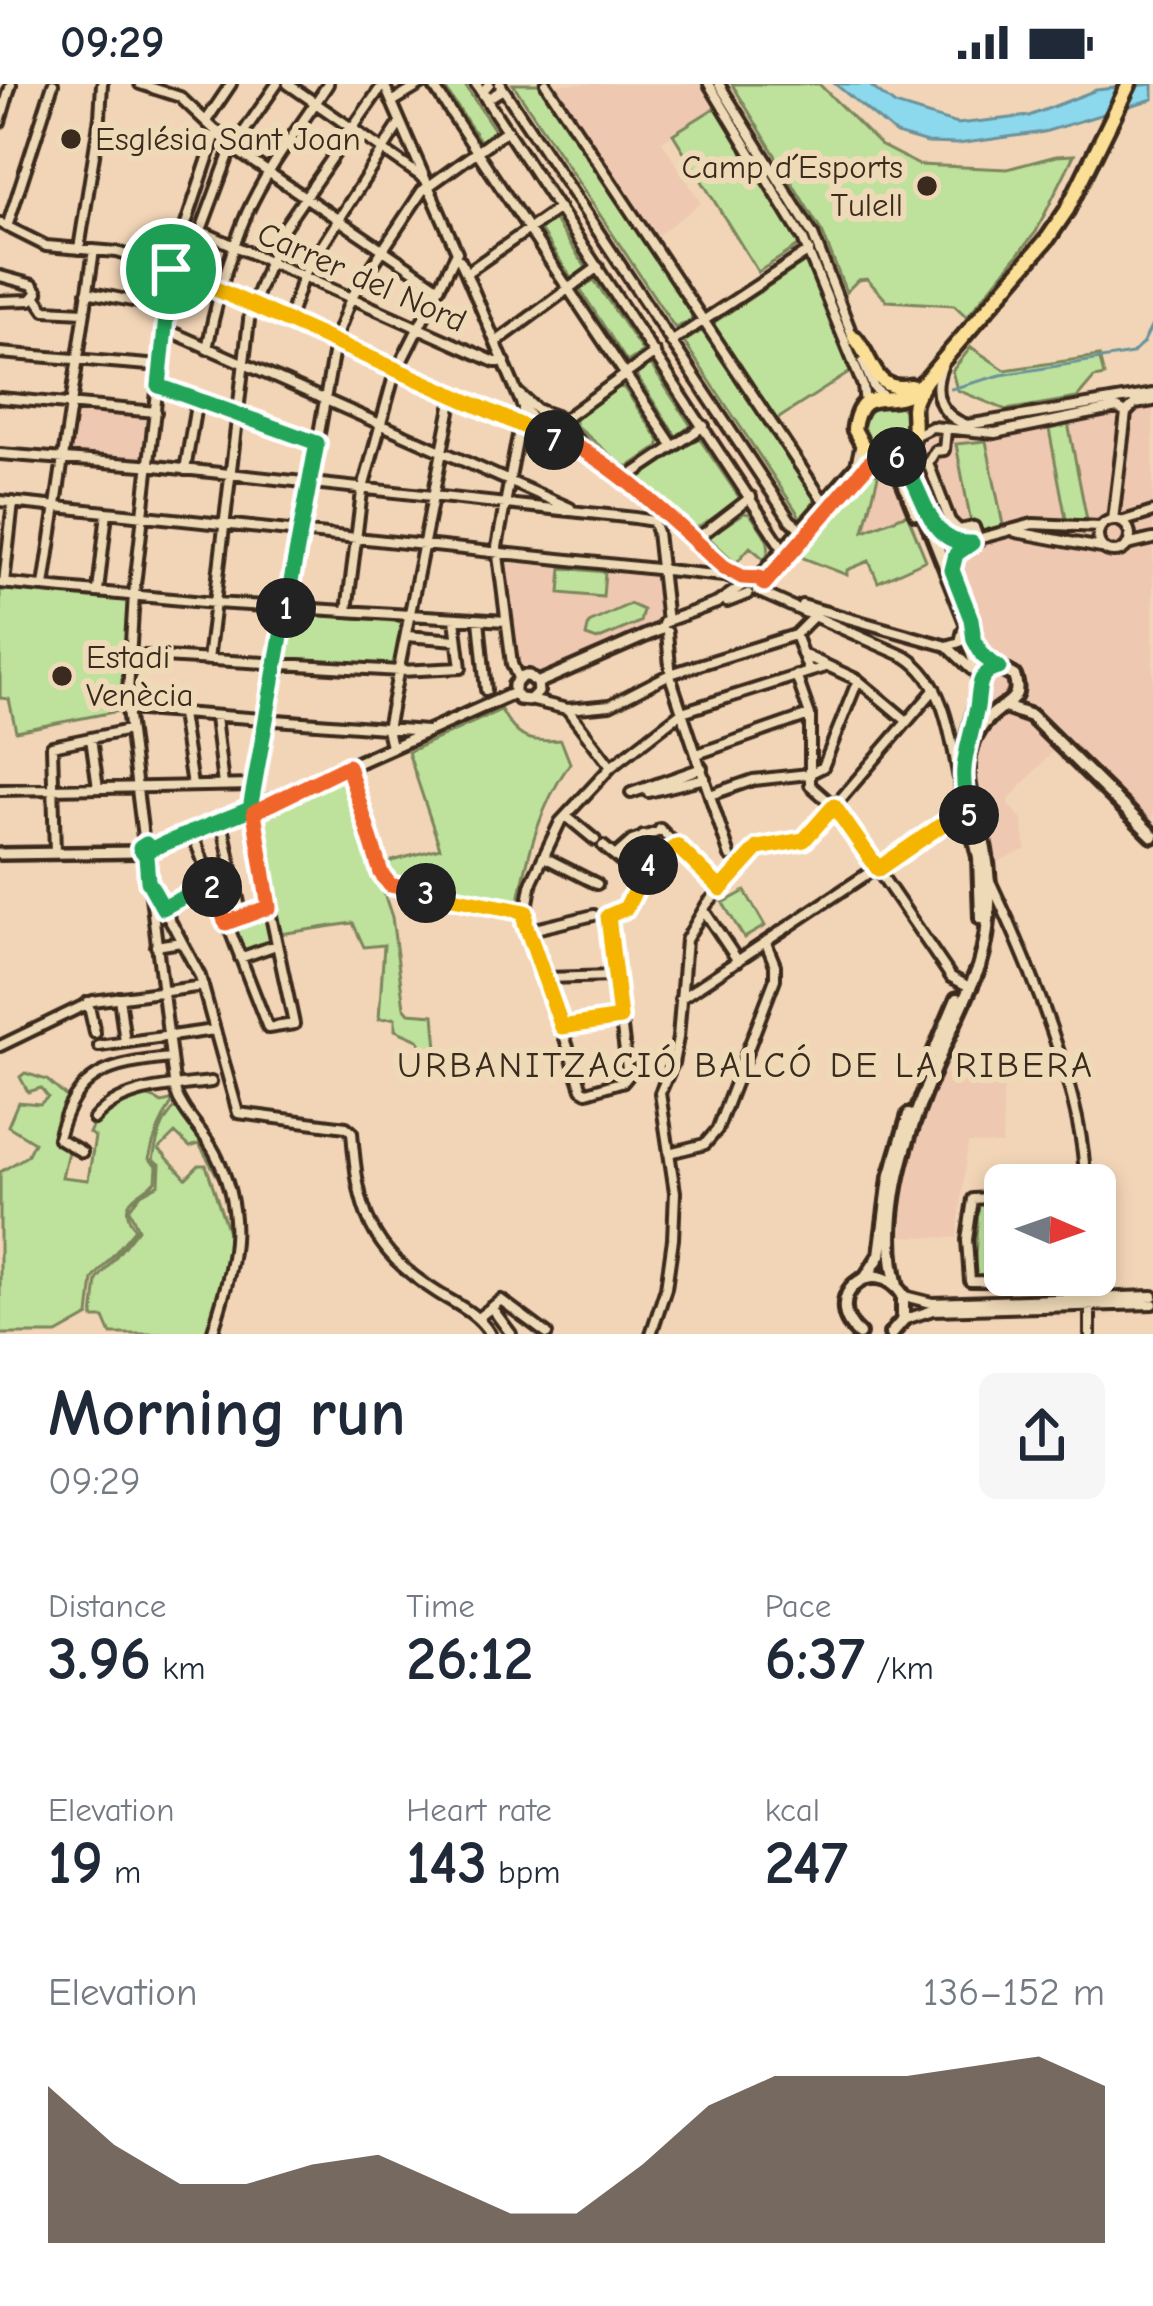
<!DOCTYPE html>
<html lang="en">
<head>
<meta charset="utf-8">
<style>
	:root { --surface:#fff; --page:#f6f6f7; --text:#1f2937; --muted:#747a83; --accent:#3b2a1e }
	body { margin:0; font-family:"Comic Neue",sans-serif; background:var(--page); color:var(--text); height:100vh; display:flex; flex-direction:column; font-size:45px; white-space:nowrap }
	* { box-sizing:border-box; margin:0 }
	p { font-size:39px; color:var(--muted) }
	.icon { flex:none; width:66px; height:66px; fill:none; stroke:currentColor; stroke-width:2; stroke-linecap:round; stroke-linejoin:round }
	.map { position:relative; height:1250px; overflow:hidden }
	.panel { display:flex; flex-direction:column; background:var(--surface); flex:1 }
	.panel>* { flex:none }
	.needle { width:78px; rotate:92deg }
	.tools { position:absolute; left:984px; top:1080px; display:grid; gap:24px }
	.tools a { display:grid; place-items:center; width:132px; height:132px; border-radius:18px; background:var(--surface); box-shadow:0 6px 18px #0003; font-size:60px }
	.pin { position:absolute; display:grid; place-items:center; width:102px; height:102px; color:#fff; margin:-51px; border:6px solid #fff; border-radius:50%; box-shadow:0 3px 12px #0007 }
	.km { position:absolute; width:60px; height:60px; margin:-30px; border-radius:50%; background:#222; color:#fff; font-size:33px; line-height:60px; text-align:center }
	.round { display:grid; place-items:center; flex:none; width:126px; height:126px; border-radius:18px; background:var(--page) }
	.summary { display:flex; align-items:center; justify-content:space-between; height:204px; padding:0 48px }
	h1 { font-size:66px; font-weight:800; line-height:90px }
	.stats { display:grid; grid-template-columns:repeat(3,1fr); gap:18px; height:204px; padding:12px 48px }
	.stats div { display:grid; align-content:center }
	.stats b { font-size:60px; font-weight:800 }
	.stats small { font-size:33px; font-weight:400 }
	.stats p { font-size:33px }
	.chart { height:336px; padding:24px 48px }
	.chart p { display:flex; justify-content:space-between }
	.chart svg { width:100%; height:216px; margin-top:12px; fill:var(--accent); opacity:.7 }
	.status { display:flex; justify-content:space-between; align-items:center; height:84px; padding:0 60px; background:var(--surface); direction:ltr }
	.status svg { height:33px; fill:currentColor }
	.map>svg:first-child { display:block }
</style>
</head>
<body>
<div class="status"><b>09:29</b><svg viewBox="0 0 49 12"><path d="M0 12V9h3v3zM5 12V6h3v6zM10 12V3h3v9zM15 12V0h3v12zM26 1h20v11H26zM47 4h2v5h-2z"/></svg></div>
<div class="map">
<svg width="1153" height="1250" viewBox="0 0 1153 1250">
	<rect width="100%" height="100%" fill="#f2d5b7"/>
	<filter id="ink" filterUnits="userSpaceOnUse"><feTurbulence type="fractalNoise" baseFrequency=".00833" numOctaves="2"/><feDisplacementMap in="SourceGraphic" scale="24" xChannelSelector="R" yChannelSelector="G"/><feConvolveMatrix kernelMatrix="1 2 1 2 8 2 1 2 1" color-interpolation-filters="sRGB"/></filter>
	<g filter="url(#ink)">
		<path fill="#eec8b0" d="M552 0H702L716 23 662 57 701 119 655 153 610 80 606 81Z
			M1153 315V748L1064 655 1007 718 1022 736 1026 765 986 783 960 690 977 620 976 593 959 549 978 540 911 376 916 364 952 343 995 345Z
			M77 325 150 333 145 376 69 370Z
			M879 388H889L907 430 863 448Z
			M504 478 656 492 661 536 537 590 524 587 518 576Z
			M1004 988 1002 1061 968 1059 957 1154 902 1152 907 1080 940 989Z"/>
		<path fill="#bee29c" stroke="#7c865d" stroke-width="3" d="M442 0H464L496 48 481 58Z
			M513 0H539L692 229 691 236 675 244Z
			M732 0H819L880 61 919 81 1007 85 1056 72 1074 71 1036 148 967 233 954 221 887 217 867 195 858 196 846 208 823 150Z
			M716 23 800 161 758 188 673 50Z
			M554 136 587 185 572 195 540 146Z
			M808 176 852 287 776 336 713 239Z
			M594 196 643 268 627 278 580 205Z
			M703 246 816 416 801 434 684 258Z
			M971 263 1005 286 1099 272 1104 292 1094 294 1077 314 1006 326 957 306 952 287Z
			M651 281 691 342 676 352 636 291Z
			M618 303 624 304 660 357 658 363 630 382H623L575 341V335Z
			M861 343a25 25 0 1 1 50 0a25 25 0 1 1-50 0Z
			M1069 341V344L1087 436 1066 435 1049 345Z
			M699 354 741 416 699 443H693L641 398V392Z
			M986 357 1003 441 973 450 956 360Z
			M879 388 864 447 907 430 926 476 878 498 869 477 847 486V491L798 472 869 391Z
			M744 429 750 430C759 444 777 460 764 475L750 463 736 479 708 453Z
			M562 484 605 488 603 513 560 509Z
			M0 504 128 514 124 626 16 647 9 615 0 614Z
			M630 520 643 526 640 538 597 556 586 552 589 539Z
			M292 529 405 538 398 585 283 578Z
			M501 626C517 655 528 659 561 656L570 679C539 724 528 769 518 822L390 797 381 780 440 764 408 668Z
			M345 694 392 833 404 923 409 929 434 931 439 986 418 956 395 946V934L379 935 384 861 364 863 353 839 280 850 259 733Z
			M745 807 765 842 744 854 723 819Z
			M266 829 272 858 242 869 232 840Z
			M25 989 47 996 69 1015 54 1057 69 1063 62 1093 88 1096 95 1053 89 1049C101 1022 134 1001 162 1019L174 1016C161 1035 154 1052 149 1075L157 1082 156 1097C136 1114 116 1117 135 1145L93 1195 89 1232 57 1250H0V1088L27 1072 34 1058 8 1042 18 1018 40 1020 48 1013 41 1004 28 1008 20 993Z
			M177 1022 212 1069 221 1091 218 1093 199 1060 190 1063 175 1049 159 1065 186 1094 199 1081H206L227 1145 232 1146 231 1173 206 1250H111L104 1234H93L97 1196 138 1145 129 1125 141 1110 159 1100 160 1080 153 1076C157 1054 162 1036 177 1022Z
			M1005 1119V1191H1034L974 1192 978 1120Z"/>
		<path fill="#8cd8ec" stroke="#6c929a" stroke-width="3" d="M835 0H868L895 21 957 40 1029 32 1096 6 1153 0V15L1044 48 958 60 927 59 896 50Z"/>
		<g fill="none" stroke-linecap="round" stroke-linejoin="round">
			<path stroke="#6c929a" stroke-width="3" d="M951 305 1001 291 1132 270 1143 259 1153 239"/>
			<g stroke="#3b2a1e" stroke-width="16">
				<path id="minor" d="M140 0 180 13 237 67 438 203
					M288 0 425 95
					M384 0 457 168 454 174 460 176 466 189 523 323 542 347
					M432 0 673 362
					M476 0 783 465
					M489 0 483 7 489 14 500 7 501 1
					M500 0 790 436 800 444
					M546 0 824 418
					M709 0 803 155 863 302 865 320
					M719 0 813 151 853 253
					M392 18 422 0
					M206 37 231 0
					M0 38 11 0
					M0 139 46 162 117 168 171 185 544 351
					M7 143 53 0
					M201 147 495 278H505
					M79 165 100 33 102 0
					M466 189 559 124
					M0 192 33 201 38 208 31 216 0 217
					M184 192 230 68 277 0
					M87 208 167 224
					M36 213 45 226 84 228
					M288 238 303 192 400 39
					M165 245 570 424
					M496 258 598 183
					M671 258 809 167
					M334 259 351 214 422 107 507 46
					M207 265C216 218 228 173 247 129 268 82 301 42 328 0
					M0 269 161 282
					M863 278 874 304 883 312
					M942 283C931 310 940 331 967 341L1153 310
					M159 301 317 359
					M518 309 536 325 561 334 568 347 597 374 725 483 745 494
					M0 314 156 328
					M550 332 541 343 547 354 559 355 566 344
					M563 336 655 269
					M946 346 944 366 935 367 928 379 950 437 959 446 974 443 979 457
					M916 351 932 343 995 349 1117 324 1126 329 1135 320 1153 317
					M559 355 590 371
					M0 370 155 382 635 434 653 437 657 448
					M185 386 197 315
					M624 396 704 342
					M0 417 733 493
					M929 429 939 450 959 460 1033 440 1100 443
					M1098 452a16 16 0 1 1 32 0a16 16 0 1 1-32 0Z
					M1113 436 1126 329
					M1121 438 1153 428
					M657 448 667 538
					M1016 448 1101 464
					M694 457 751 413
					M1127 461 1153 455
					M966 462C935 485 972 517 971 546
					M758 493 856 381 860 364
					M0 499 215 519 506 537
					M4 499 13 418
					M763 500 875 374
					M44 502 94 166
					M98 507 107 428
					M757 507 906 573C952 602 952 675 965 722
					M727 518 748 510
					M802 521 947 562 971 585
					M347 527 362 408 394 292 454 174
					M479 536 486 606
					M661 545 664 538 717 519 740 503
					M667 548 671 595 730 772
					M795 551 809 587
					M407 552 456 556
					M947 562 960 558 963 546
					M802 570 858 596 907 637
					M129 571 400 587 461 584 455 535
					M208 576 250 228 281 148 379 6
					M796 591 810 631V701L834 722 951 893 964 900
					M518 594 512 580 497 463 523 325
					M530 616 567 625 610 621 670 590 795 551 814 532
					M127 625 426 647
					M568 626 611 683
					M181 630 192 701
					M215 633 223 701
					M91 654 98 704
					M391 662 387 645 453 312
					M697 670 809 631
					M348 682 381 789 390 801 526 828
					M0 706 256 701
					M648 708 705 694
					M631 709 702 684
					M710 711 753 696 809 690 823 683 858 596
					M254 718 335 259
					M566 732 595 756
					M222 737 242 834
					M660 745 720 805
					M192 749 268 944 294 940 264 799 254 728
					M643 752 654 776
					M144 761 127 625 134 510 171 185 217 47
					M603 762 640 793
					M677 762 646 782 625 823 608 832 628 992 624 997 587 1008 582 1005 525 835 532 797 560 738 611 683 682 628 825 583
					M55 769 52 662 129 646
					M146 772 175 1006C183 1030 203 1046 215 1069 249 1135 232 1185 212 1250
					M615 772 632 757 660 747
					M544 773 597 800
					M991 799C1028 876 1086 1018 1085 1101
					M150 801 173 842
					M162 824 210 799
					M705 828 738 877
					M226 839 269 823
					M175 845 200 892 238 1029 346 1043 352 1048C358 1126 368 1165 438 1209 459 1222 477 1229 490 1250
					M531 846 594 831
					M156 862 181 858
					M240 874 276 861
					M546 894 613 892
					M119 913 125 958
					M680 915 966 724
					M88 918 95 949
					M562 943 620 934
					M0 962 93 917 203 902
					M99 962 214 946
					M94 1035C122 1002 171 1003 211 998
					M82 1068 58 1054C76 986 108 981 170 974
					M669 1069 705 1060 717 1046 775 895V881L766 859
					M1005 1113 973 1115 967 1156 970 1197 1087 1198
					M904 1212 932 1219 1153 1212
					M1090 1222V1250
					M491 1223 511 1250
					M479 1233 501 1216 547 1250
					M903 1236 933 1226 1153 1220
					M651 1250 666 1204 673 1155 675 1108 660 1009 673 979 678 954 686 856 707 820 757 764 808 753 935 605"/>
			</g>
			<g stroke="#3b2a1e" stroke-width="18">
				<path id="tertiary" d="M537 599 661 545
					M514 609V601L522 592H529L537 599
					M514 609 519 615 530 616 538 608 537 599
					M260 722 514 609
					M151 765 250 725
					M0 770 140 768"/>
			</g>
			<g stroke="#3b2a1e" stroke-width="20">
				<path id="secondary" d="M888 375 897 382 916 429
					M968 558 980 596
					M1005 623 1031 632 1153 752
					M967 657 979 609
					M967 722 979 773 981 834
					M934 969 957 915
					M866 1193 880 1171 890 1094 909 1031
					M897 1202C870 1100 940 975 979 883 992 841 992 793 982 751 977 729 967 708 968 686 968 666 975 648 989 634 1003 619 1024 618 1014 592L987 577 974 556 906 384 907 366
					M859 1250C819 1215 873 1166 903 1211V1236L891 1250"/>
			</g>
			<g stroke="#3b2a1e" stroke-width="21">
				<path id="primary" d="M854 253C874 274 872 310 911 302
					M926 296C921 305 913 314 913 325 914 351 918 367 888 375L867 369 854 345C860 301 884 323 910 309 912 308 924 297 926 296L1048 154 1067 126 1129 0"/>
			</g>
			<use href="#minor" stroke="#efdab8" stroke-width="8"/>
			<use href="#tertiary" stroke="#efdab8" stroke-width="9"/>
			<use href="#secondary" stroke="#efdab8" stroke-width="10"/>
			<use href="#primary" stroke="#fbdf96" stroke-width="12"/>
		</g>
	</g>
	<g fill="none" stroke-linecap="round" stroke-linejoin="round" filter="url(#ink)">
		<g stroke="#fff" stroke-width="24">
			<path id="split-1" d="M171 185 159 302 317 359 286 524"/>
		</g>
		<g stroke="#fff" stroke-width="24">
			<path id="split-2" d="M212 803 210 799 163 824 148 797 146 772 140 764 146 760 151 765 250 725 286 524"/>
		</g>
		<g stroke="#fff" stroke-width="24">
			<path id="split-3" d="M212 803 226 839 269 823 254 728 348 682 381 789 390 801 426 809"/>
		</g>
		<g stroke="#fff" stroke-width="24">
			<path id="split-4" d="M426 809 526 828 525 839 562 943 620 934 608 832 626 824 648 781"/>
		</g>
		<g stroke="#fff" stroke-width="24">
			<path id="split-5" d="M648 781 677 762 721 805 758 764 804 756 834 722 878 785 966 724 971 740 969 731"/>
		</g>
		<g stroke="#fff" stroke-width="24">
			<path id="split-6" d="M897 373 908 366 906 384C926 412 928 461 972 459L956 470 952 486 971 535 974 556 983 572 999 584C974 589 981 608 976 628 966 674 958 682 969 731"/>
		</g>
		<g stroke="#fff" stroke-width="24">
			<path id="split-7" d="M554 356C596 358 689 453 724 483L742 493 760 494 764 500 868 380 875 374 897 373"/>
		</g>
		<g stroke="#fff" stroke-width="24">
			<path id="split-8" d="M171 185 554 356"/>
		</g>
		<use href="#split-1" stroke="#22a559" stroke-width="15"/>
		<use href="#split-2" stroke="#22a559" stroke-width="15"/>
		<use href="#split-3" stroke="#f0652b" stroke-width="15"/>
		<use href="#split-4" stroke="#f5b400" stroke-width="15"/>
		<use href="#split-5" stroke="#f5b400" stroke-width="15"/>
		<use href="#split-6" stroke="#22a559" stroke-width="15"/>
		<use href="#split-7" stroke="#f0652b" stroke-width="15"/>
		<use href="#split-8" stroke="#f5b400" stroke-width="15"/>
	</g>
	<g fill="#3b2a1e" stroke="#efdab8" stroke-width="4.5">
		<circle cx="71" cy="55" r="12"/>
		<circle cx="927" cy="102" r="12"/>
		<circle cx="62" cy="592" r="12"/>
	</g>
	<g text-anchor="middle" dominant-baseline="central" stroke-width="12" stroke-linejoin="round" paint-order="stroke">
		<g font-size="33" fill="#3b2a1e" stroke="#efdab8" text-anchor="start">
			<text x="95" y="55">Església Sant Joan</text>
			<text x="903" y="83" text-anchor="end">Camp d´Esports<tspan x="903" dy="38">Tulell</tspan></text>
			<text x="86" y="573">Estadi<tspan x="86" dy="38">Venècia</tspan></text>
		</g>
		<g font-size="33" fill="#3b2a1e" stroke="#efdab8">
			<text transform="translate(362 193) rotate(24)">Carrer del Nord</text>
		</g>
		<g font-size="36" letter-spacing="3" fill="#3b2a1e" stroke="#efdab8">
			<text x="746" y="981">URBANITZACIÓ BALCÓ DE LA RIBERA</text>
		</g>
	</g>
</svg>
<div class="tools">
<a><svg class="needle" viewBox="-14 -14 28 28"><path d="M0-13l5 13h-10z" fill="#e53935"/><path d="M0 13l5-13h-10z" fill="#747a83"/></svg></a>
</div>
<div class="pin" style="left:171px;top:185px;background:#1e9e55"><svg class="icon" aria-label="arrive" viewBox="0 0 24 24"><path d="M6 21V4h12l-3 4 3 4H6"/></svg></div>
<b class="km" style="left:286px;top:524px">1</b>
<b class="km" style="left:212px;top:803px">2</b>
<b class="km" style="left:426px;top:809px">3</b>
<b class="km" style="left:648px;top:781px">4</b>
<b class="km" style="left:969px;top:731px">5</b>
<b class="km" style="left:897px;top:373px">6</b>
<b class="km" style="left:554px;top:356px">7</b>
</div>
<section class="panel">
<div class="summary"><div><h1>Morning run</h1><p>09:29</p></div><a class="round"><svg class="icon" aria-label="share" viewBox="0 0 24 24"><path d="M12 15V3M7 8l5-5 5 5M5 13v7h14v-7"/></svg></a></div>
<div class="stats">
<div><p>Distance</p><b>3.96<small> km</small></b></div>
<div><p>Time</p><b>26:12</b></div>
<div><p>Pace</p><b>6:37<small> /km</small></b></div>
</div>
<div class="stats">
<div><p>Elevation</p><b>19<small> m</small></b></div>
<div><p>Heart rate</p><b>143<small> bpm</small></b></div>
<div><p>kcal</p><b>247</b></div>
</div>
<div class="chart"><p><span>Elevation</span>136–152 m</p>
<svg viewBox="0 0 160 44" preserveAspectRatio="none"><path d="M0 44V12L10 24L20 32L30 32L40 28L50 26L60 32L70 38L80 38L90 28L100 16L110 10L120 10L130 10L140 8L150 6L160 12V44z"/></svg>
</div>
</section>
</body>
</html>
